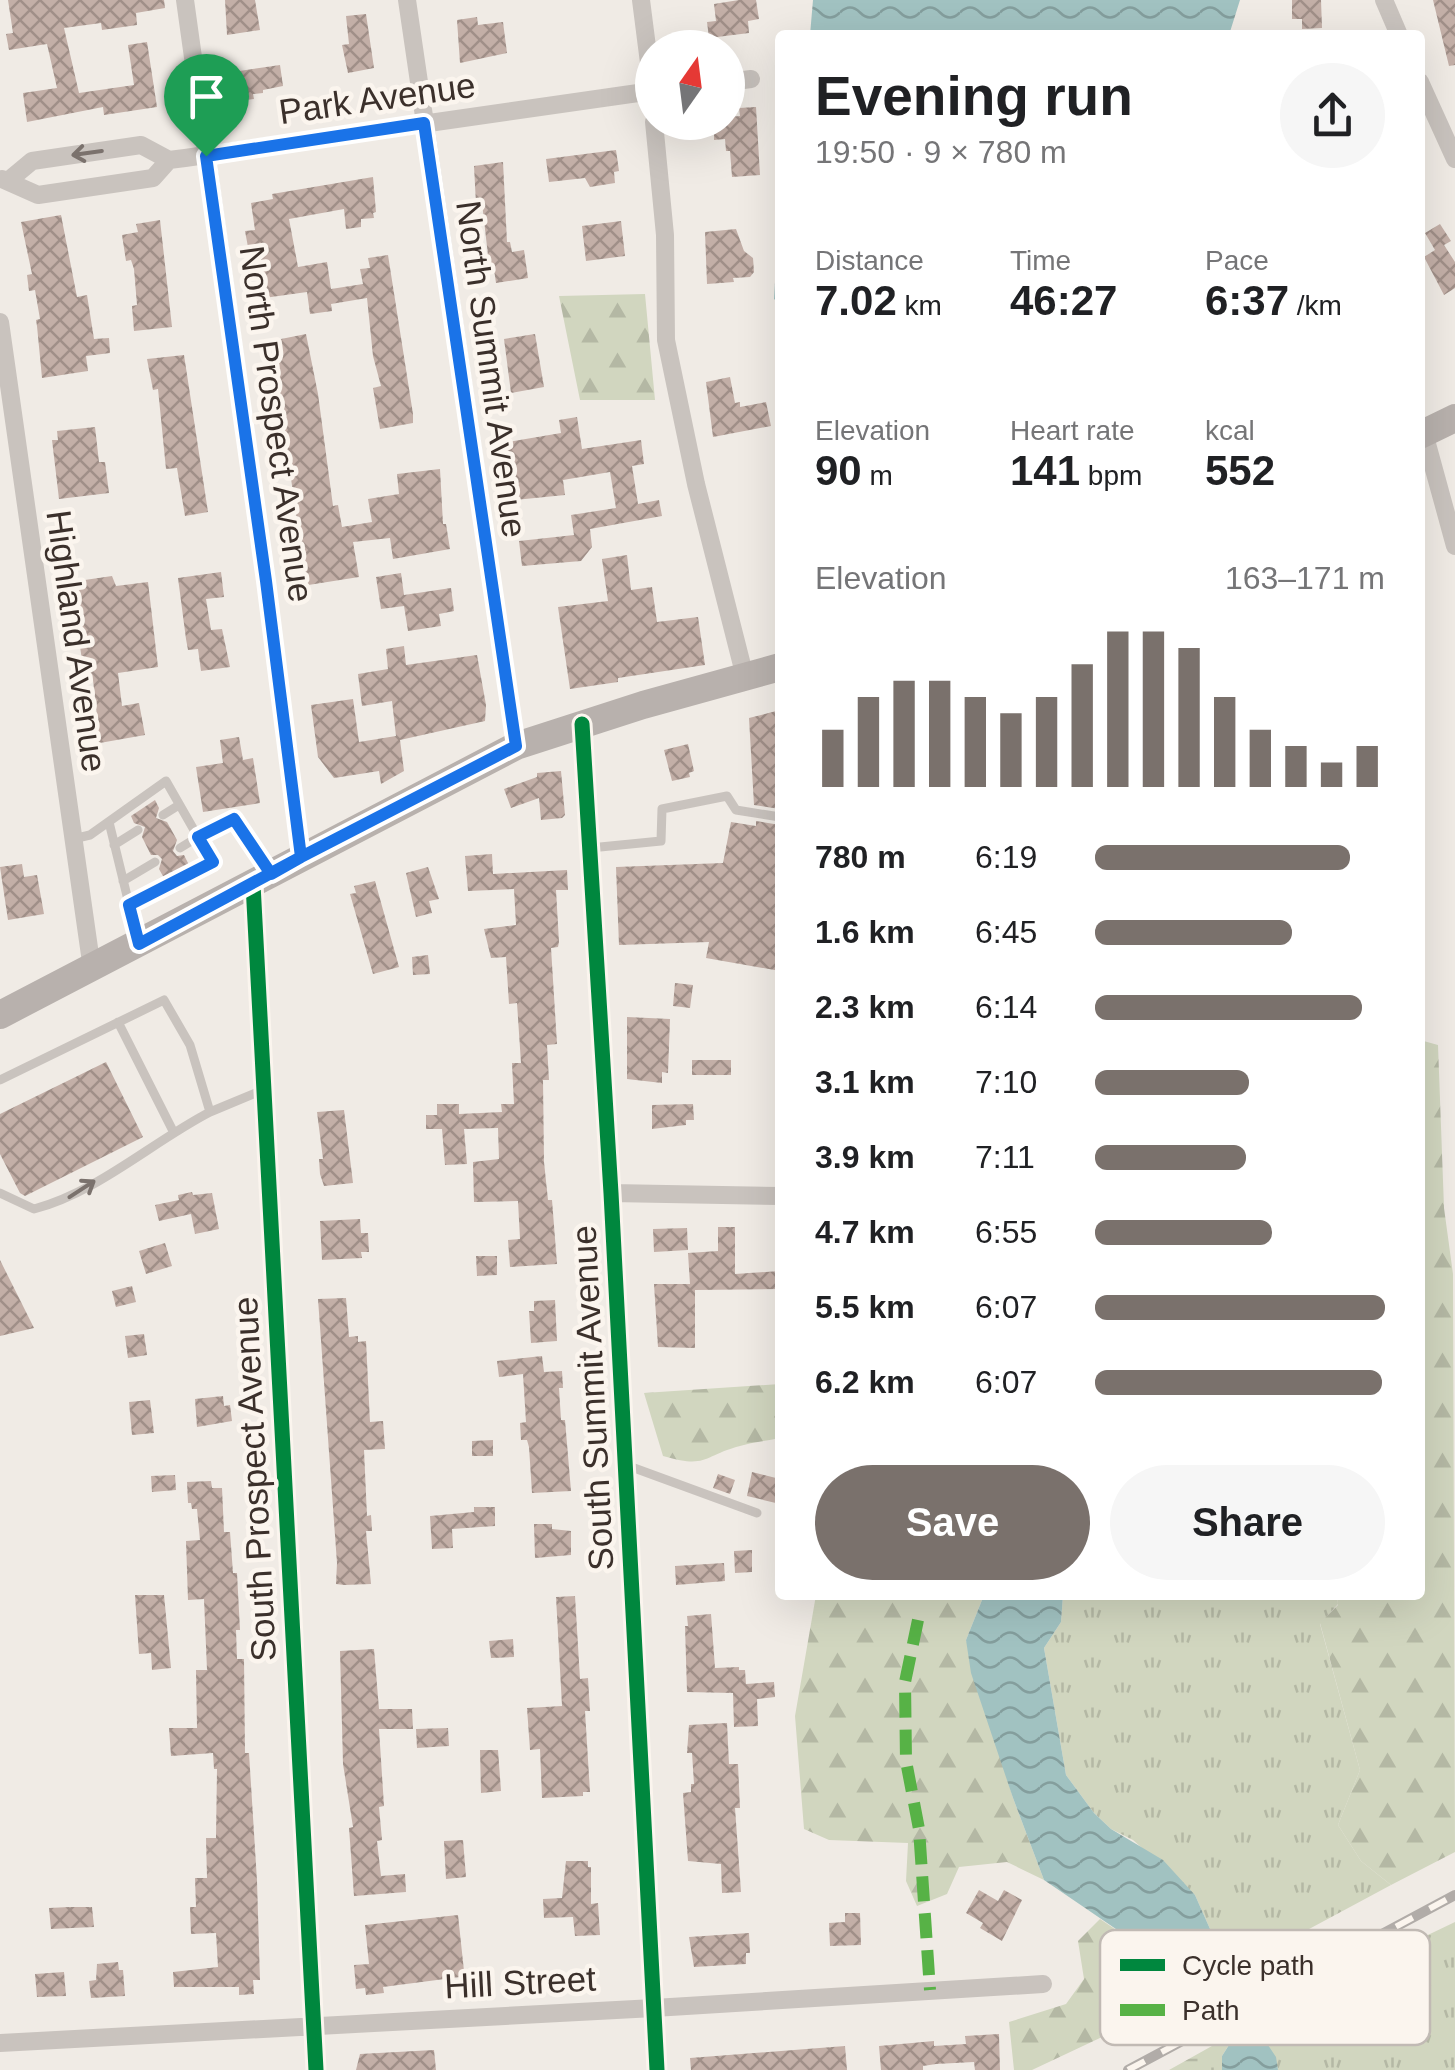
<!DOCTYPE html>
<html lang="en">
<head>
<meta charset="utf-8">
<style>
	:root { --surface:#fff; --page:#f6f6f6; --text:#202124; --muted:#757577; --accent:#7a716c }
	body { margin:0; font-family:Helvetica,sans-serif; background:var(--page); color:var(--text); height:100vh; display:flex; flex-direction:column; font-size:38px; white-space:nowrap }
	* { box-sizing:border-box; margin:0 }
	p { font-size:32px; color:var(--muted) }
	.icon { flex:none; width:55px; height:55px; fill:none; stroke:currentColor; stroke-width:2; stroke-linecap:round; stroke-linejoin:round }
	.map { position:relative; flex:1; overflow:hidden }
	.side { position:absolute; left:775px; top:30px; width:650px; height:1570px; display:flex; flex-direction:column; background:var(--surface); border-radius:10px; box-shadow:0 10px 40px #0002 }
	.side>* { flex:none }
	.needle { width:65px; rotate:14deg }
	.buttons { position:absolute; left:635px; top:30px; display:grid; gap:20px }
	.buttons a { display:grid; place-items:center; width:110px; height:110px; border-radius:50%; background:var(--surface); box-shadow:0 10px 40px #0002; font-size:50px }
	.pin { position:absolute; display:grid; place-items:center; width:85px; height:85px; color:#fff; margin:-102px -42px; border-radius:50% 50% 50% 0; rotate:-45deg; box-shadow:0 0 10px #0007 }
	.pin .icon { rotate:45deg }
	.round { display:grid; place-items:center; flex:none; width:105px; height:105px; border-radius:52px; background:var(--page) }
	.summary { display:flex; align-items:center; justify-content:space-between; height:170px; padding:0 40px }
	h1 { font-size:55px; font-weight:600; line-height:75px }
	.figures { display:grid; grid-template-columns:repeat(3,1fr); gap:15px; height:170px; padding:10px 40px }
	.figures div { display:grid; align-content:center }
	.figures b { font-size:42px; font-weight:600 }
	.figures small { font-size:28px; font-weight:400 }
	.figures p { font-size:28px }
	.chart { height:280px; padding:20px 40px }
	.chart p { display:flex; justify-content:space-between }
	.chart svg { width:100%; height:180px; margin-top:10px; stroke:var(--accent); stroke-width:6 }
	.button { display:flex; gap:20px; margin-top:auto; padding:20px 40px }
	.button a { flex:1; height:115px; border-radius:60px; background:var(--accent); color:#fff; font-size:40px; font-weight:600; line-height:115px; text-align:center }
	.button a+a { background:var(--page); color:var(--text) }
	ul { padding:0 40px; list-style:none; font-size:32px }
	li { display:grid; grid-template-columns:160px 120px 1fr; align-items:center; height:75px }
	li i { height:25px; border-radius:12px; background:var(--accent) }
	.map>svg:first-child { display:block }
</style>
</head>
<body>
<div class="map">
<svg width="1455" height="2070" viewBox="0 0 1455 2070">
	<defs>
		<pattern id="grass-tufts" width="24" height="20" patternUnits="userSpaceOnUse" patternTransform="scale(2.5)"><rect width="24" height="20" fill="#d1d6bf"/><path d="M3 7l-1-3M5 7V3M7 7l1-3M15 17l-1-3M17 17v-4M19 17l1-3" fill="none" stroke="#b4b8a4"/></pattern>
		<pattern id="forest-firs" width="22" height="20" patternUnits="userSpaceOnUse" patternTransform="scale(2.5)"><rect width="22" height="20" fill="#d1d6bf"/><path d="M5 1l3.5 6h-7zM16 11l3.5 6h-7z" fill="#b4b8a4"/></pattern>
		<pattern id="wetland-marsh" width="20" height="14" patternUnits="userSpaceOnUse" patternTransform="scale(2.5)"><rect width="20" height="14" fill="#d1d6bf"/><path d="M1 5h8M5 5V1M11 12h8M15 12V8" fill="none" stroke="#b4b8a4"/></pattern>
		<pattern id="water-waves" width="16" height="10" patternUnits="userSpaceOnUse" patternTransform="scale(2.5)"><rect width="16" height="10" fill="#a1c2c1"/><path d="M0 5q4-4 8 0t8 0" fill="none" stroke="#849e9d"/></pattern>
		<pattern id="building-cross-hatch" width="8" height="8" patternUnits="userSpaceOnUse" patternTransform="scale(2.5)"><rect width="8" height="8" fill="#c3afa7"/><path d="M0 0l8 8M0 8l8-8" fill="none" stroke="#a08f88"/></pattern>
	</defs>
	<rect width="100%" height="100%" fill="#f0ebe5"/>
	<path fill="url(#grass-tufts)" d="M1063 1595H1337L1338 1604 1320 1624 1360 1770 1338 1825 1361 1861 1391 1885 1229 1972 1195 1895 1133 1840 1111 1829 1094 1813 1066 1775 1044 1648 1061 1622Z
		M1455 1922V2070H1278L1275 2057 1250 2020Z"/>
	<path fill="url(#forest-firs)" d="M645 294 655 400H580L559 296Z
		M1420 1040 1438 1045 1444 1208 1453 1274 1455 1852 1391 1885 1361 1861 1338 1825 1360 1770 1320 1623 1338 1605 1337 1595H1420Z
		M780 1384V1438C767 1441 753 1442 740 1446 702 1456 708 1469 663 1456L644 1393Z
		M816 1595H984L966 1640 1013 1798 1044 1880 1007 1862 959 1867 947 1894 917 1906 906 1881 908 1843 829 1840 804 1829 795 1716Z
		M1100 1919 1204 1989 1032 2070H1014L1009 2022 1066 2004 1084 1979 1078 1941Z"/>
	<path fill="url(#wetland-marsh)" d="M1237 2032 1222 2056V2070H1169Z"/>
	<path fill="url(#water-waves)" d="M813 0H1240L1229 35H810Z
		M780 199V304L774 299Z
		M984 1595H1063L1061 1622 1044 1648 1066 1775 1094 1813 1111 1829 1163 1860 1195 1895 1229 1972 1231 1986 1204 1989 1044 1880 1013 1798 971 1673 966 1640Z
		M1248 2015 1276 2057 1278 2070H1222V2056Z"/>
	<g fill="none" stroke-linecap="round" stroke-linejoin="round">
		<path stroke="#a1c2c1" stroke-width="6" d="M1225 1981 1231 1986 1248 2022"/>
	</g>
	<path fill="url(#building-cross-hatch)" d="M8 0H164L165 8 136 13 137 25 102 30 101 23 64 28 79 93 134 85 128 45 147 42 157 107 104 115 103 107 27 122 23 93 57 88 47 44 9 50 6 34 13 33Z
		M225 0H255L260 30 227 35Z
		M739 0H756L759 19 748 21 749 33 709 38 707 22 716 21 714 4Z
		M1292 0H1321L1322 28 1302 29V19H1292Z
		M1433 0H1455V65L1449 66Z
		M366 14 374 68 348 73 342 45 349 44 346 16Z
		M477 17 478 25 503 22 507 53 460 63 457 20Z
		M280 65 283 86 263 90V93L253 94 254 99 238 101 233 72Z
		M756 107 760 175 732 177 730 151H726L725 139 714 140V122H728V117L740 116 739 108Z
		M616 150 619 171 614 172 615 183 590 187 585 178 549 182 546 159Z
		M503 162 507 242H510L512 252 524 250 528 278 496 283 493 263 489 264 482 203 476 204 474 166Z
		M373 177 376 212 373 213 374 218 361 219V227L346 229 344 209 289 219 298 267 327 262 331 289 363 284 360 269 370 268 368 258 388 255 413 414V423L380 429 373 388 381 386 373 356 367 298 331 304 332 311 310 314 307 292 264 298 257 245 248 247 245 231 255 230 251 203 273 199 272 194Z
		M61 215 77 297 87 295 94 339 109 338 110 353 86 356 88 371 42 378 37 326 36 320 40 319 35 290 29 291 27 275 32 274 21 222Z
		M160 220 172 327 134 331 132 306 137 305 134 269 131 260 126 261 122 235 138 232 136 224Z
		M621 221 625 256 586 261 582 226Z
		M1440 224 1451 241 1444 245 1455 262V288L1444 295 1424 257 1435 250 1425 233Z
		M736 229 744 251 753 258 754 272 750 277 733 278 734 282 707 284 705 232Z
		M306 334 318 394 333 506 338 505 342 527 372 522 368 499 399 494 397 474 440 469 443 524H446L450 549 393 559 390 538 353 542 359 577 302 586 297 520 271 341Z
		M535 334 544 387 511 393 504 339Z
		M184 355 208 512 185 516 177 468 166 469 158 389 153 390 147 359Z
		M730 377 735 403 740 402V407L766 402 771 426 713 437 706 382Z
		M577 417 582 449 641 440 644 464 632 466 638 504 659 500 662 516 590 529 592 547 581 561 522 566 519 541 574 535 571 515 616 508 610 472 563 480 565 495 515 500 506 450H509L508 442 561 433 559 420Z
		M95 427 99 462H105L109 493 59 499 52 440H58L57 431Z
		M627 555 631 590 652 587 657 622 698 617 705 665 618 678V682L570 689 558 607 608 601 602 559Z
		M221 572 224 597 206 599 211 630 222 629 230 667 201 671 198 649 188 650 186 639 178 578Z
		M401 573 404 595 451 588 454 611 439 614 441 626 408 631 404 606 381 609 376 577Z
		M112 576 116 586 148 582 158 667 118 673 122 706 139 703 145 735 94 744 92 717 97 716 93 680 85 681 72 591 79 590 78 581Z
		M404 646 406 665 477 655 486 705 485 721 400 740 404 771 381 784 379 771 334 778 318 757 311 705 353 699 359 742 396 736 392 701 362 706 358 674 388 669 386 649Z
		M780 710V809L754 805 749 718Z
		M239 737 243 760 253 758 260 803 203 812 196 767 223 763 220 740Z
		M688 744 694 771 689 773 690 777 672 781 664 750Z
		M561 771 565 815 562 818 541 820 539 798 511 808 504 789 537 777V773Z
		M155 800 159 808 156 818 167 822 177 840 173 851 177 856 184 855 189 865 164 878 159 869 162 859 158 855H151L142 837 145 827 134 823 131 816Z
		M756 821 780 825V971L706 958 709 942 619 945 616 867 723 863 731 822 756 826Z
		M492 854 493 874 567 870 568 890H556L559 942 558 947 551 948 557 1044 547 1045 549 1080H543L544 1162 548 1200H552L557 1264 510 1267 508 1240 520 1239 518 1201 474 1202 473 1162 499 1159 498 1128 464 1129 467 1164 445 1165 442 1129H426V1115H437V1104H459V1114L502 1112 501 1104H514L512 1063H521L517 1003 509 1004 506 957 491 958 484 929 516 925 514 889 468 891 465 856Z
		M22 864 24 877 37 875 44 914 8 920 0 867Z
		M428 867 439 899 429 901 432 913 416 917 406 873Z
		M375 881 399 967 373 974 350 894 356 893 354 886Z
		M428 955 430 974 413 975 412 957Z
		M675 983 693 985 690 1008 673 1006Z
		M627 1017 670 1019 668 1073 662 1072V1083L627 1079Z
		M692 1060H731V1075H692Z
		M106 1062 143 1137 25 1196 20 1193 0 1154V1114Z
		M693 1104 694 1120H686V1125L652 1129V1105Z
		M344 1110 353 1183 324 1186 320 1174 319 1159H323L317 1112Z
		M192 1192 193 1195 212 1193 219 1229 195 1234 191 1214 159 1221 155 1205 179 1200 178 1195Z
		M360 1219 361 1233H368L369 1252H361L362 1258 322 1260 320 1221Z
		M718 1227H735V1274L780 1271V1289L695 1290V1348L658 1347 654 1284H690L688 1253 718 1251Z
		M687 1228 688 1250 654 1252 653 1229Z
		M165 1243 172 1266 146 1274 139 1251Z
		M476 1256H497V1275L477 1276Z
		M0 1260 34 1328 0 1336Z
		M132 1286 136 1302 116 1307 112 1291Z
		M346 1298 349 1337 358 1336V1342L366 1341 370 1422 383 1421 385 1449 364 1450 367 1516 371 1515 372 1531H366L371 1584 344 1585 336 1584 337 1563 318 1299Z
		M555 1300 557 1341 531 1343 529 1311H534V1301Z
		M144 1334 147 1355 128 1358 125 1336Z
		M542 1356 544 1372 562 1371 563 1388H559L561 1420H565L571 1491 532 1493 529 1447 527 1440H521L520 1423 526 1422 523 1374 499 1377 497 1361Z
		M223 1396 224 1406 230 1405 232 1421 197 1427 195 1399Z
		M150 1400 154 1433 132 1435 129 1402Z
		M493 1440V1456H472V1441Z
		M752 1472 780 1479V1504L747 1496Z
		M718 1474 735 1480 730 1494 713 1488Z
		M175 1475 176 1490 152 1492 151 1476Z
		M211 1481 212 1488H222L224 1532H230L233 1573H237L240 1630H236L237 1659H244L245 1753H249L257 1881 260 1980H253L254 1994 239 1995V1987H174L173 1972 218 1967 216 1933 191 1934 190 1907H196L195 1878H207L206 1838H216L217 1769H214L213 1753 171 1756 169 1728H197L196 1670H207L204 1599 188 1600 186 1541 200 1540 197 1509H192L191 1503H188L187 1482Z
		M474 1507H495V1526L452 1529 453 1548 432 1549 430 1516 474 1512Z
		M534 1524H552V1529L571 1531V1555L535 1558Z
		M752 1550V1572L735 1573 734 1551Z
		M724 1563 725 1581 676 1585 675 1566Z
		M135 1595H164L171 1668 152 1670 151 1653 139 1654Z
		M575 1596 580 1679 588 1678 590 1711H585L590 1792H583V1796L542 1798 540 1749 530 1750 527 1708 562 1706 556 1597Z
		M711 1614 715 1668 739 1667V1670H745L746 1684 774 1682 775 1697 757 1699 758 1726 734 1727 733 1693 687 1692 685 1626H688L687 1616Z
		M513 1639 514 1657 491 1658 489 1641Z
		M374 1649 379 1709H412L413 1729H379L384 1806 379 1807 382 1840 377 1841 381 1876 405 1874 406 1892 354 1896 349 1828 353 1827 343 1764 340 1651Z
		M727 1723 729 1764H738L740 1808H735L741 1892 722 1893 721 1864 688 1861 683 1793 691 1792V1784H694L692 1753H687L689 1725Z
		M448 1728 449 1746 417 1748 416 1729Z
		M480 1750H498L501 1791 481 1793Z
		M463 1840 466 1877 446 1879 444 1841Z
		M566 1861H588V1867H591V1904L598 1903 600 1935 575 1936 573 1917 544 1918 543 1899 562 1898Z
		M979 1890 998 1901 1004 1890 1022 1900 1002 1941 980 1928 983 1923 966 1913Z
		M69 1907H92L94 1927 51 1929 49 1908Z
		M845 1913H860L861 1945 830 1946 829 1923 845 1922Z
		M458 1915 464 1971H460V1977L383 1987 384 1993 366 1995 365 1988 356 1989 354 1965 369 1964 365 1925Z
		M749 1933 750 1953H746V1964L694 1967 689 1937Z
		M118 1962 119 1970H123L125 1996 91 1998 89 1981 96 1980 97 1964Z
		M64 1972 66 1996 37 1997 35 1974Z
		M999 2034 1000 2070H975L974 2062 936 2064 923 2066V2070H881L879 2046 934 2041V2046L966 2044 965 2036Z
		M845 2046 847 2070H691L690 2058Z
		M434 2050 436 2070H356L360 2054Z"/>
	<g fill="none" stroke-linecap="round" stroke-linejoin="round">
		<path stroke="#c9c3be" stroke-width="9" d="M163 815 179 805
			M109 822 138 941
			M73 839 90 835 166 781 198 837 234 819 269 871
			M114 845 138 830
			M590 848 661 841 662 809 727 796 736 810 780 817
			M123 881 155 862
			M129 905 213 862 198 837 180 848
			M118 1022 173 1131
			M0 1080 164 1000 190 1045 210 1112 263 1090
			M0 1193 34 1209C98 1192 152 1142 210 1112
			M626 1465 757 1513"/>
		<path stroke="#c9c3be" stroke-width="18" d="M185 0 266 581 301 857
			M407 0 516 746
			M641 0 652 86
			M1384 0 1399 35
			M728 82 751 79
			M1420 82 1455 159
			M654 122 665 235 666 340 696 484 745 677
			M2 179 38 195 153 178 169 160
			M8 181 32 161 141 145 169 160 185 158 652 91
			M0 322 92 969
			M1424 433 1455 546
			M582 724 611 1193 657 2070
			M253 884 316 2070
			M611 1193 780 1196
			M0 2043 654 2008 1043 1984"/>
		<path stroke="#b8b1ad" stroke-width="28" d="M1420 435 1455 418
			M0 1015 516 746 643 705 780 667"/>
		<g stroke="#b1aca8" stroke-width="10">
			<path id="rail" d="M1128 2070 1455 1895"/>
		</g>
		<use href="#rail" stroke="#fbf5ee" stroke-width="6" stroke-dasharray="19" stroke-linecap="butt"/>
		<path stroke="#57b246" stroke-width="12" stroke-dasharray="25 12" stroke-linecap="butt" d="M918 1620 905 1682 906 1761 919 1829 930 1990"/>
		<g stroke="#fbf5ee" stroke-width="21">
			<path id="cycleway" d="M582 724 611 1193 657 2070
				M253 884 316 2070"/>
		</g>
		<use href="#cycleway" stroke="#00873e" stroke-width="15"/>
	</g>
	<defs><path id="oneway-shaft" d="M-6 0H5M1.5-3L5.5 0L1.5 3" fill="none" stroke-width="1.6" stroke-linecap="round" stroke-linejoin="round" transform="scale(2.5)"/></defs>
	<g stroke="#7b726d">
		<use href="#oneway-shaft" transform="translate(87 153) rotate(172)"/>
		<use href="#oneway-shaft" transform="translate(82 1189) rotate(-33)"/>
	</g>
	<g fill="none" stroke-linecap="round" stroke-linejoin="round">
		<g stroke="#fff" stroke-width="20">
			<path id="route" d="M206 156 266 581 301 857 139 944 129 905 213 862 198 837 234 819 271 874 301 857 516 746 424 123 206 156"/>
		</g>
		<use href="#route" stroke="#1a73e8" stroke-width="12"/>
	</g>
	<g text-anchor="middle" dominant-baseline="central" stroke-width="9" stroke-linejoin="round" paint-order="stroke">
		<g font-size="35" fill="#3b302b" stroke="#fbf5ee">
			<text transform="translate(377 98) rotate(-8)">Park Avenue</text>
			<text transform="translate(492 369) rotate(82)">North Summit Avenue</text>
			<text transform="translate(277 424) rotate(82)">North Prospect Avenue</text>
			<text transform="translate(77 641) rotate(82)">Highland Avenue</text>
			<text transform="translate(592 1398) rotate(-93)">South Summit Avenue</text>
			<text transform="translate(254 1479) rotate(-93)">South Prospect Avenue</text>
			<text transform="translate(520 1982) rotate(-3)">Hill Street</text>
		</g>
	</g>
	<rect x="1100" y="1930" width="330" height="115" rx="15" fill="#fbf5ee" stroke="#c1bab4" stroke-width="2.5"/>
	<rect x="1120" y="1959" width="45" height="12" fill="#00873e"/>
	<rect x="1120" y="2004" width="45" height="12" fill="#57b246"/>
	<g font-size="28" fill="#3b302b">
		<text x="1182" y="1975">Cycle path</text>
		<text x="1182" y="2020">Path</text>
	</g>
</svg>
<div class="buttons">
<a><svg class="needle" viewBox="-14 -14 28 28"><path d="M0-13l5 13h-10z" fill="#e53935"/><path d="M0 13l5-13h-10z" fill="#757577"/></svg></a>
</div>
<div class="pin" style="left:206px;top:156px;background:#1e9e55"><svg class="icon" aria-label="arrive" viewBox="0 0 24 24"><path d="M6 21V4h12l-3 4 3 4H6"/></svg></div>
<section class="side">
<div class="summary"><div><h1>Evening run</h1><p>19:50 · 9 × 780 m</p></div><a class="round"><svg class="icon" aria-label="share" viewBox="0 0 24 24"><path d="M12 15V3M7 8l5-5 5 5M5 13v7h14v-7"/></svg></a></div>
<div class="figures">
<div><p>Distance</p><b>7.02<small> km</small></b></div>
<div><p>Time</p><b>46:27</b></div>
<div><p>Pace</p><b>6:37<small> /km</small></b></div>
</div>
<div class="figures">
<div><p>Elevation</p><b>90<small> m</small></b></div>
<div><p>Heart rate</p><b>141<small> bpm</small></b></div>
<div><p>kcal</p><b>552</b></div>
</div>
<div class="chart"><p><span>Elevation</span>163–171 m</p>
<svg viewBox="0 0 160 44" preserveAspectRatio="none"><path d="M5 44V30M15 44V22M25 44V18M35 44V18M45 44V22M55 44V26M65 44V22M75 44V14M85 44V6M95 44V6M105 44V10M115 44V22M125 44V30M135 44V34M145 44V38M155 44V34"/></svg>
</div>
<ul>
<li><b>780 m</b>6:19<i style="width:88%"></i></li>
<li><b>1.6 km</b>6:45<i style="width:68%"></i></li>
<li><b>2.3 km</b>6:14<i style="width:92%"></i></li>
<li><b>3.1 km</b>7:10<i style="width:53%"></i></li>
<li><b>3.9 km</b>7:11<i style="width:52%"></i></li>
<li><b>4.7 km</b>6:55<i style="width:61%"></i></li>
<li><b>5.5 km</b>6:07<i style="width:100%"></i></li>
<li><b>6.2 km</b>6:07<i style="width:99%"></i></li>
</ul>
<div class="button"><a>Save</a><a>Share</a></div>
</section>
</div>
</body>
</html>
